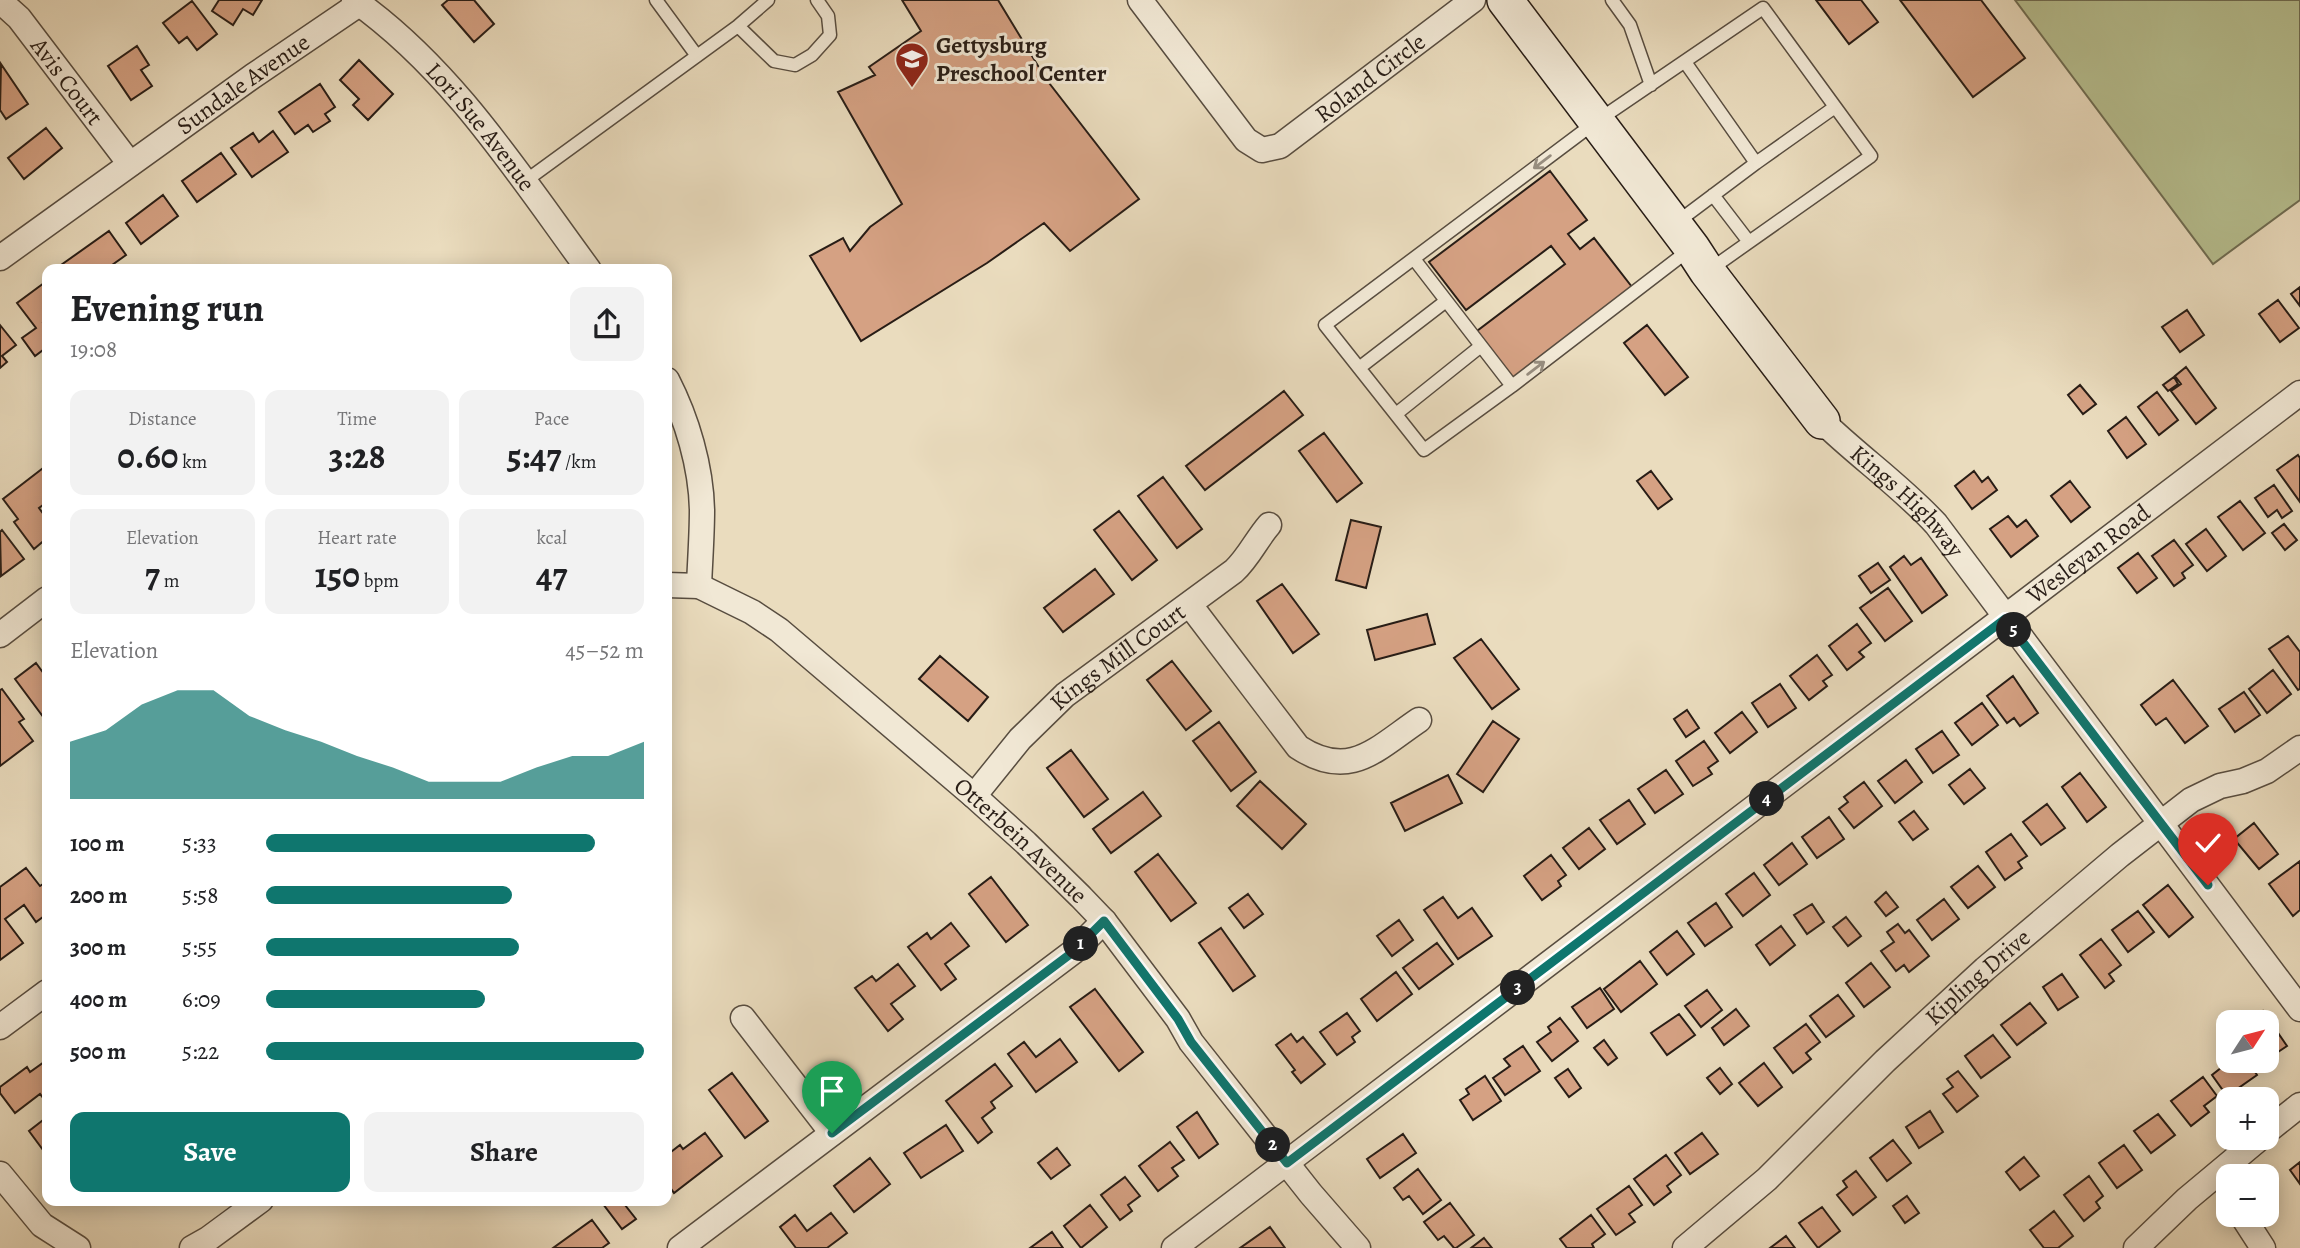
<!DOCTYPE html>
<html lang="en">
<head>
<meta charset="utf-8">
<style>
	:root { --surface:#fff; --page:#f2f2f2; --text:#202124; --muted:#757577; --accent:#0f766e }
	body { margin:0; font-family:Alegreya,serif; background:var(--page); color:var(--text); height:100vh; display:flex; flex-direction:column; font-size:26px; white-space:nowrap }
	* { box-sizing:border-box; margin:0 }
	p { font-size:23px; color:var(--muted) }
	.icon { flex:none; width:38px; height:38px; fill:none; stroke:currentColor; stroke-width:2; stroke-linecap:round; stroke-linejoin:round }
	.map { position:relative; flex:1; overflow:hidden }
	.drawer { position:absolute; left:42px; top:264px; width:630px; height:942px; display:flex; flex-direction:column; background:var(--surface); border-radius:14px; box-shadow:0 4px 18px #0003 }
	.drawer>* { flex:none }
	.needle { width:46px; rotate:54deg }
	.controls { position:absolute; left:2216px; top:1010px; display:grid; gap:14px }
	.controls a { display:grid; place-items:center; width:63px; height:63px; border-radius:14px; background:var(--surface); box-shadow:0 4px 18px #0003; font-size:35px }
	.pin { position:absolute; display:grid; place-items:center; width:60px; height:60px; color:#fff; margin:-72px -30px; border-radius:50% 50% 50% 0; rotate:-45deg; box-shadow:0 0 7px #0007 }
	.pin .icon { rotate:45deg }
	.km { position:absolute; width:35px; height:35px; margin:-18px; border-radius:50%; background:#222; color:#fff; font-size:19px; line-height:35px; text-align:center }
	.round { display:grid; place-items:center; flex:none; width:74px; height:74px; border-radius:14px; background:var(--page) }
	.summary { display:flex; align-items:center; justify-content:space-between; height:119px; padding:0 28px }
	h1 { font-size:38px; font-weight:600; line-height:52px }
	.stats { display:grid; grid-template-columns:repeat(3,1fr); gap:10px; height:119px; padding:7px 28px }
	.stats div { display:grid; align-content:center; border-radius:14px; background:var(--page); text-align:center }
	.stats b { font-size:35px; font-weight:600 }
	.stats small { font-size:19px; font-weight:400 }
	.stats p { font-size:19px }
	.chart { height:196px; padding:14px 28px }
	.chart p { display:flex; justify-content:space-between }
	.chart svg { width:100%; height:126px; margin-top:7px; fill:var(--accent); opacity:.7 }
	.button { display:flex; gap:14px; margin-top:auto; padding:14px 28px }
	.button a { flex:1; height:80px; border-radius:14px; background:var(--accent); color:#fff; font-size:28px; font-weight:600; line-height:80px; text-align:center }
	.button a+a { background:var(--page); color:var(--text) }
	ul { padding:0 28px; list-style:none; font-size:23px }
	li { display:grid; grid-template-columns:112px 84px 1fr; align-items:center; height:52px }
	li i { height:18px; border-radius:9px; background:var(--accent) }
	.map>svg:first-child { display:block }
</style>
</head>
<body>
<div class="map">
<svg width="2300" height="1248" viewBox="0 0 2300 1248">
	<rect width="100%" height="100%" fill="#eadcbe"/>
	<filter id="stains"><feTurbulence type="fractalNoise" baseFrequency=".00286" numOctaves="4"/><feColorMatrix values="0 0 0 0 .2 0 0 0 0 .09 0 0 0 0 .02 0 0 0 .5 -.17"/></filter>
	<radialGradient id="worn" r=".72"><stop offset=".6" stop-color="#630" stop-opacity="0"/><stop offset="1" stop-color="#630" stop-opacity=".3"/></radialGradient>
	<path fill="#b7c091" stroke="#706e54" stroke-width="2" d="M2015 0H2300V200L2213 264Z"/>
	<path fill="#d5a183" stroke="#281d16" stroke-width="2" d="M219 0H262L253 15 243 9 233 25 212 11Z
		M448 0H474L494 24 474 42 442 5Z
		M902 0H998L1046 79 1139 199 1070 251 1044 223 987 263 861 341 810 256 843 238 850 251 870 227 902 204 838 92 875 75 869 67 921 31Z
		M1816 0H1861L1878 22 1849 44Z
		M1900 0H1981L2025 58 1973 97Z
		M192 1 217 34 197 50 187 37 179 43 163 23Z
		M137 46 149 65 141 70 152 86 131 100 108 66Z
		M359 60 393 94 368 120 353 105 359 99 340 80Z
		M1 64 28 104 6 119 0 110Z
		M320 84 335 107 325 114 330 121 313 132 308 125 295 134 279 112Z
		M46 128 62 148 24 179 8 158Z
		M273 131 288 152 252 177 231 148 253 133 259 142Z
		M221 153 236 174 197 202 182 181Z
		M1550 171 1587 220 1568 234 1580 249 1594 238 1632 287 1513 378 1477 331 1565 264 1551 246 1466 310 1429 262Z
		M163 195 178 216 141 244 126 223Z
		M109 231 126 255 105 270H64L61 265Z
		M44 283 47 286V320L43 323 47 329V347L35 356 22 338 36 328 17 303Z
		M2300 287V306L2291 294Z
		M2278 300 2299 328 2280 342 2259 314Z
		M2187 310 2204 335 2180 352 2162 327Z
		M0 325 16 345 2 356 7 362 0 368Z
		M1647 325 1688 377 1665 395 1624 343Z
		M2186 367 2216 408 2196 424 2171 391 2181 384 2175 376Z
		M2174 377 2178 384 2168 391 2163 385Z
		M2080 385 2096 404 2083 414 2068 395Z
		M1284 391 1303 415 1205 490 1186 466Z
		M2157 392 2178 420 2159 435 2138 407Z
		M2126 417 2146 444 2127 458 2108 431Z
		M1324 433 1362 483 1337 502 1299 451Z
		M2298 455 2300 458V502L2277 470Z
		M47 465V502L39 508 47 519V538L34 549 14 522 18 519 3 499Z
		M1651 471 1672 499 1658 509 1637 481Z
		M1974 471 1982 482 1988 477 1997 490 1972 509 1955 486Z
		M1163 477 1202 529 1177 548 1138 496Z
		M2070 481 2090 507 2071 522 2051 496Z
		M2274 485 2292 511 2282 518 2277 510 2268 517 2255 498Z
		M2240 501 2265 533 2243 550 2218 517Z
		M1119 511 1157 560 1132 580 1094 530Z
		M2008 516 2017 527 2026 520 2038 536 2011 557 1990 529Z
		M1351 520 1381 527 1366 588 1336 580Z
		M2284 524 2297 540 2285 550 2272 533Z
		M2206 529 2226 556 2207 571 2186 544Z
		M2 530 24 559 1 576 0 532Z
		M2174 540 2193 565 2182 573 2185 578 2174 586 2152 556Z
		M2138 553 2157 578 2137 593 2118 568Z
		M1904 556 1911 565 1921 558 1947 595 1922 613 1890 567Z
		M1878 563 1890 580 1871 593 1859 576Z
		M1095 569 1114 594 1063 632 1044 608Z
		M1282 584 1319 634 1293 653 1257 601Z
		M1888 588 1912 621 1885 641 1860 608Z
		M1427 614 1435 644 1375 660 1367 630Z
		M1857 624 1871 643 1859 652 1864 657 1847 670 1829 646Z
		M2288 636 2300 652V689L2298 690 2269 649Z
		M1481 639 1519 689 1492 709 1454 658Z
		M1817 655 1832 675 1823 681 1827 686 1809 700 1790 676Z
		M940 656 988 697 968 721 919 679Z
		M1172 661 1211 711 1186 730 1147 680Z
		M36 663 47 678V722L15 679Z
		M2273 670 2291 694 2267 713 2249 689Z
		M2013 676 2038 713 2020 726 2014 718 2007 723 1987 696Z
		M2173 680 2208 726 2185 743 2166 718 2156 725 2141 705Z
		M1780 684 1796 708 1768 727 1752 703Z
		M2 689 24 719 19 722 33 741 0 766V690Z
		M2244 692 2260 715 2235 732 2219 709Z
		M1982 703 1998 725 1972 745 1955 723Z
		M1687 710 1699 728 1686 737 1674 719Z
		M1742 712 1757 732 1730 753 1715 733Z
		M1493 721 1519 739 1483 792 1457 774Z
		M1219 722 1256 772 1231 791 1193 741Z
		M1942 731 1959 755 1933 773 1916 749Z
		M1704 741 1718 761 1708 768 1712 774 1693 786 1676 761Z
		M1071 750 1108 799 1084 817 1047 768Z
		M1906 760 1922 782 1895 803 1878 781Z
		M1970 769 1985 788 1964 804 1949 785Z
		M1666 770 1683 794 1655 813 1638 789Z
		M2080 773 2106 807 2087 822 2062 787Z
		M1448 775 1462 803 1405 831 1391 803Z
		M1260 781 1306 824 1282 849 1237 806Z
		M1864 782 1882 806 1854 828 1839 809 1848 802 1844 797Z
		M1143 792 1161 816 1111 853 1093 829Z
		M1629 800 1645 824 1617 844 1600 820Z
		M2047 804 2065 828 2041 845 2023 822Z
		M1914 811 1928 829 1913 840 1899 822Z
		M1829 817 1844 839 1817 858 1802 837Z
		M2254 823 2278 854 2259 869 2234 839Z
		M1589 828 1605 849 1579 869 1563 848Z
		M2011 834 2027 856 2018 862 2022 868 2005 880 1986 852Z
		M1792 843 1807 864 1779 885 1764 865Z
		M1158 854 1196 903 1171 921 1135 872Z
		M1551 855 1566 875 1558 881 1561 886 1542 900 1524 876Z
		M2300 861V910L2293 916 2269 884Z
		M1978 866 1995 887 1968 908 1951 887Z
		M26 868 40 886 43 884 47 889V914L36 922 24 905 5 919 23 943 0 960V887Z
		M1754 873 1770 895 1743 916 1726 894Z
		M991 877 1028 925 1006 942 969 894Z
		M2168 885 2193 917 2169 937 2143 905Z
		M1886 892 1898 907 1886 916 1875 902Z
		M1248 894 1263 914 1244 928 1229 908Z
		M1443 897 1458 918 1472 908 1492 936 1458 959 1424 910Z
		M1944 899 1959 919 1932 940 1917 920Z
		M1716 903 1732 927 1705 946 1688 923Z
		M1812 904 1824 922 1807 934 1794 915Z
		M2138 911 2154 932 2128 952 2112 930Z
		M1846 917 1861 936 1848 946 1833 927Z
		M1399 920 1413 940 1392 956 1377 936Z
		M951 923 969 946 945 964 956 979 941 990 908 947 927 933 931 939Z
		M1898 924 1905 933 1909 930 1929 956 1909 972 1904 965 1896 971 1881 951 1894 942 1887 932Z
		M1781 926 1795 945 1770 965 1756 945Z
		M1221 928 1255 976 1233 991 1199 943Z
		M1677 931 1694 954 1667 975 1650 952Z
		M2101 939 2121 965 2109 974 2114 981 2105 988 2080 955Z
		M1437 943 1453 964 1419 989 1403 968Z
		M1640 961 1657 984 1621 1012 1604 989Z
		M1871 963 1890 987 1864 1007 1846 983Z
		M898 964 915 986 891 1004 903 1019 888 1031 855 988 872 976 876 981Z
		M1396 972 1412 994 1377 1021 1361 999Z
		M2062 974 2078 997 2058 1010 2043 987Z
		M1600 988 1614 1009 1587 1028 1572 1007Z
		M1095 989 1143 1052 1119 1071 1070 1007Z
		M1707 990 1722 1010 1701 1027 1685 1006Z
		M1838 995 1854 1016 1826 1037 1810 1016Z
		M2030 1003 2046 1023 2017 1045 2001 1025Z
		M1736 1009 1749 1026 1724 1045 1712 1028Z
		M2263 1011 2287 1046 2266 1060V1022H2247Z
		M1347 1013 1360 1031 1352 1037 1355 1042 1337 1055 1320 1032Z
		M1679 1014 1695 1035 1667 1055 1651 1033Z
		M1560 1018 1578 1041 1552 1061 1537 1042 1551 1032 1548 1027Z
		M1806 1024 1820 1042 1806 1053 1811 1059 1793 1073 1774 1048Z
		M1291 1034 1297 1042 1303 1037 1325 1064 1301 1083 1292 1072 1295 1070 1276 1045Z
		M1993 1035 2010 1057 1981 1078 1965 1056Z
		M1060 1039 1077 1062 1036 1092 1008 1054 1024 1042 1036 1057Z
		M1604 1040 1617 1058 1608 1065 1594 1048Z
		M1523 1046 1540 1071 1505 1095 1493 1078 1510 1066 1504 1059Z
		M47 1060V1103L40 1094 15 1113 0 1093V1087L27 1067 30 1072Z
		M2231 1060H2247L2257 1075 2227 1096 2212 1075Z
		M1764 1063 1782 1087 1758 1106 1739 1083Z
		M995 1064 1012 1086 991 1102 995 1108 982 1118 992 1132 978 1143 946 1101Z
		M1720 1068 1732 1084 1720 1094 1707 1078Z
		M1568 1069 1581 1088 1569 1097 1555 1078Z
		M1958 1071 1978 1096 1957 1112 1943 1094 1953 1087 1947 1079Z
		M732 1073 768 1121 745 1138 709 1090Z
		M1485 1076 1501 1101 1473 1120 1460 1100 1469 1094 1466 1089Z
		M2203 1077 2217 1096 2204 1106 2209 1112 2191 1126 2171 1101Z
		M1930 1111 1943 1132 1919 1148 1906 1127Z
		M1197 1112 1218 1144 1199 1158 1177 1127Z
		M2158 1114 2175 1135 2151 1153 2134 1131Z
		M47 1117V1153L46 1154 29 1131Z
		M946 1125 963 1151 921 1178 904 1153Z
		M705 1133 722 1156 674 1193 667 1183V1162L670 1160 667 1155 680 1145 683 1149Z
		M1702 1133 1718 1154 1690 1174 1675 1153Z
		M1403 1134 1416 1153 1380 1178 1367 1159Z
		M1893 1140 1911 1163 1887 1181 1870 1158Z
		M1170 1142 1184 1160 1172 1168 1178 1176 1158 1191 1139 1166Z
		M2124 1145 2142 1170 2117 1188 2099 1163Z
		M1057 1148 1070 1165 1051 1179 1038 1163Z
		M1666 1155 1681 1175 1667 1186 1671 1192 1654 1205 1634 1179Z
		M2024 1157 2039 1176 2020 1190 2006 1172Z
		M870 1158 890 1184 854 1212 834 1186Z
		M2300 1162V1184L2290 1170Z
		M1418 1169 1441 1200 1423 1214 1409 1196 1403 1200 1394 1188Z
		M1856 1171 1876 1197 1853 1215 1837 1195 1847 1187 1843 1181Z
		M2089 1176 2103 1196 2096 1202 2100 1208 2084 1221 2064 1195Z
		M1125 1177 1140 1196 1128 1205 1132 1211 1120 1220 1101 1195Z
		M1629 1186 1642 1205 1629 1214 1635 1222 1616 1235 1597 1209Z
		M1907 1196 1919 1213 1905 1223 1893 1206Z
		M600 1200H632L625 1205 636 1219 622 1229Z
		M1450 1203 1474 1235 1456 1248H1454L1444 1236 1438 1240 1424 1222Z
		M1090 1205 1107 1227 1081 1248 1064 1226Z
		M1822 1207 1840 1231 1818 1248 1799 1223Z
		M2054 1211 2073 1236 2058 1248H2044L2030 1230Z
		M831 1213 847 1233 827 1248H796L780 1227 795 1215 807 1231Z
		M1591 1215 1605 1234 1592 1244 1594 1248H1567L1560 1239Z
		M592 1220 609 1243 602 1248H553Z
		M1270 1227 1285 1248H1240Z
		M1052 1232 1063 1248H1030Z
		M1786 1236 1795 1248H1770Z
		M1484 1238 1492 1248H1471Z"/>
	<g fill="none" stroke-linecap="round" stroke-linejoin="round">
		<g stroke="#584d40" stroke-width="15">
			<path id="lane" d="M656 0 697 56
				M1612 0 1630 25 1651 85
				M738 26 774 61 795 65 812 55 830 35 828 16 817 0
				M1756 163 1835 107
				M524 182 738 26 768 0
				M1713 195 1749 242
				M1676 223 1756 163 1685 62
				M1414 259 1512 386 1689 250
				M1359 368 1446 301
				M1512 386 1424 450 1325 325 1597 121 1763 8 1871 156 1708 271
				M1396 414 1481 346"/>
		</g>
		<g stroke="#584d40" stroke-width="27">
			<g id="street">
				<path id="s1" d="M354 0C452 69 519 175 589 270"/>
				<path id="s2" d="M1140 0 1246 140 1262 150 1280 146 1473 0"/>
				<path id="s3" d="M0 1 19 18 130 164"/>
				<path id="s4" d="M0 258 253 76 359 4"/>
				<path d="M667 380C687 419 701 466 702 510 702 535 700 561 699 586"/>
				<path id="s5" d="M1822 421C1859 457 1901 486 1936 524L2300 1009"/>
				<path id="s6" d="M667 585 699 586 752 612 779 630 974 796 1026 843 1081 897 1104 921 1178 1019 1191 1042 1311 1194 1358 1248"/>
				<path d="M1190 605 1298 747C1350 781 1376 749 1419 720"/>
				<path d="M0 635 47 599"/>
				<path id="s7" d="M974 796 1020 739 1065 695 1234 571C1249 557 1256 540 1269 525"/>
				<path d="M743 1018 832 1133"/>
				<path d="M0 1027 47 992"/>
				<path d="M2266 1132 2300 1105"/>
				<path d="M0 1174 42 1225 78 1248"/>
				<path d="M2241 1214 2263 1248"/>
				<path d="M192 1248 208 1239 261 1200"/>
				<path d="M680 1248 1073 952 1104 921"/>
				<path id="s8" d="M1174 1248 2300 393"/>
				<path id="s9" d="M1685 1248 1767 1179 1885 1061 1985 969 2120 855 2191 800 2220 786 2243 781 2267 771 2300 748"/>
				<path d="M2136 1248 2187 1199 2260 1138"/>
			</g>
		</g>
		<g stroke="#281d16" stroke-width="38">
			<path id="secondary" d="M1505 0 1692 248 1707 271 1822 421"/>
		</g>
		<use href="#lane" stroke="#f1e8d5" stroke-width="12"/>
		<use href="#street" stroke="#f1e8d5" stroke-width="24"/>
		<use href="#secondary" stroke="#f1e8d5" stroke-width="35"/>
	</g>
	<defs><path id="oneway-shaft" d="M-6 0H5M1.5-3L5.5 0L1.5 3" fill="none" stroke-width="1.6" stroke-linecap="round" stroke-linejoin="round" transform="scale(1.75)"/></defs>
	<g stroke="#978d7f">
		<use href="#oneway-shaft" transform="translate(1542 162) rotate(143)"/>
		<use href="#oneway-shaft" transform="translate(1536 368) rotate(-37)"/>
	</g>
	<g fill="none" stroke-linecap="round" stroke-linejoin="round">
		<g stroke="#fff" stroke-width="14">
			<path id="route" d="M832 1133 1073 952 1104 921 1178 1019 1191 1042 1287 1163 2005 619 2208 885"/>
		</g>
		<use href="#route" stroke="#0f766e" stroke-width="9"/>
	</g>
	<defs>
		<g id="school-pin" transform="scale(1.75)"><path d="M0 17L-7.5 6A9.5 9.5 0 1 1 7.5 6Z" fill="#8f2418" stroke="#f1e8d5"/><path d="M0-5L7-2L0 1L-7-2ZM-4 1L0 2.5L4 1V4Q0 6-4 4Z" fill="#fff"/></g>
	</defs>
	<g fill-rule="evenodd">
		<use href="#school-pin" x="912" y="59"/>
	</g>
	<g text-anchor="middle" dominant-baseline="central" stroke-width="6" stroke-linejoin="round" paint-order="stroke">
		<g font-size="24" font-weight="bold" fill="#281d16" stroke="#f1e8d5" text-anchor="start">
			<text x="936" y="45">Gettysburg<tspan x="936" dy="28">Preschool Center</tspan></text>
		</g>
		<g font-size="24" fill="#281d16" stroke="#f1e8d5">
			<text stroke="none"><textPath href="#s2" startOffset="326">Roland Circle</textPath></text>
			<text stroke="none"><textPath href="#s3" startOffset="105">Avis Court</textPath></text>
			<text stroke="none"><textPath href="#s4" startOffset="299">Sundale Avenue</textPath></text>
			<text stroke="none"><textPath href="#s1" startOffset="180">Lori Sue Avenue</textPath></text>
			<text stroke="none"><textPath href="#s5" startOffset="117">Kings Highway</textPath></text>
			<text stroke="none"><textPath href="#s8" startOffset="1148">Wesleyan Road</textPath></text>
			<text stroke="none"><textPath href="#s7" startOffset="201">Kings Mill Court</textPath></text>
			<text stroke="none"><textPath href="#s6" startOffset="444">Otterbein Avenue</textPath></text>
			<text stroke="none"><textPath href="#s9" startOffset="399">Kipling Drive</textPath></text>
		</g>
	</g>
	<rect width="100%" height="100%" filter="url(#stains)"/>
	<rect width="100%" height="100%" fill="url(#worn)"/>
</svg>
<div class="controls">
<a><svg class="needle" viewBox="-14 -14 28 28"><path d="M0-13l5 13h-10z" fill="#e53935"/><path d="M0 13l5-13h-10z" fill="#757577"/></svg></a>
<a>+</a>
<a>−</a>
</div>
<div class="pin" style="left:832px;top:1133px;background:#1e9e55"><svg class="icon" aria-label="arrive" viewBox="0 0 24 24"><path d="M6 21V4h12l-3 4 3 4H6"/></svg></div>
<div class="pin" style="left:2208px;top:885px;background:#d93025"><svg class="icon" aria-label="check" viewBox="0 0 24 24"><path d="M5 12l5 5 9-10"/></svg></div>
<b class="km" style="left:1081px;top:944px">1</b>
<b class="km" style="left:1273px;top:1145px">2</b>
<b class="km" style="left:1518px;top:988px">3</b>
<b class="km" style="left:1767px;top:799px">4</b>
<b class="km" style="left:2014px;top:630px">5</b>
<section class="drawer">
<div class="summary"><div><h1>Evening run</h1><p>19:08</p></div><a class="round"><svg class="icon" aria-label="share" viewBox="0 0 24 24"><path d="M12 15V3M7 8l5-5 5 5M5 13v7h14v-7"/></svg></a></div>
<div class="stats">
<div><p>Distance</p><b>0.60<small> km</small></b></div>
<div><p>Time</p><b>3:28</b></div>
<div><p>Pace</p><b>5:47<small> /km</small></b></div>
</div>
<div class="stats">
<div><p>Elevation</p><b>7<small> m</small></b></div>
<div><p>Heart rate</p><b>150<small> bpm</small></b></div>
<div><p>kcal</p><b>47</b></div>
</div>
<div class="chart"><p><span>Elevation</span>45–52 m</p>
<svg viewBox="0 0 160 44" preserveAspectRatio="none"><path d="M0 44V24L10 20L20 11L30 6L40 6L50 15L60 20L70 24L80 29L90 33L100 38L110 38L120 38L130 33L140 29L150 29L160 24V44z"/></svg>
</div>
<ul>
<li><b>100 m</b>5:33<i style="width:87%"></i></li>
<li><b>200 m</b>5:58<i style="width:65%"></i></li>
<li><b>300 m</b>5:55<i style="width:67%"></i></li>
<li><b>400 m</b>6:09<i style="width:58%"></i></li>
<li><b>500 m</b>5:22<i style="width:100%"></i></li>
</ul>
<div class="button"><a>Save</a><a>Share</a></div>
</section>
</div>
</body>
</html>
